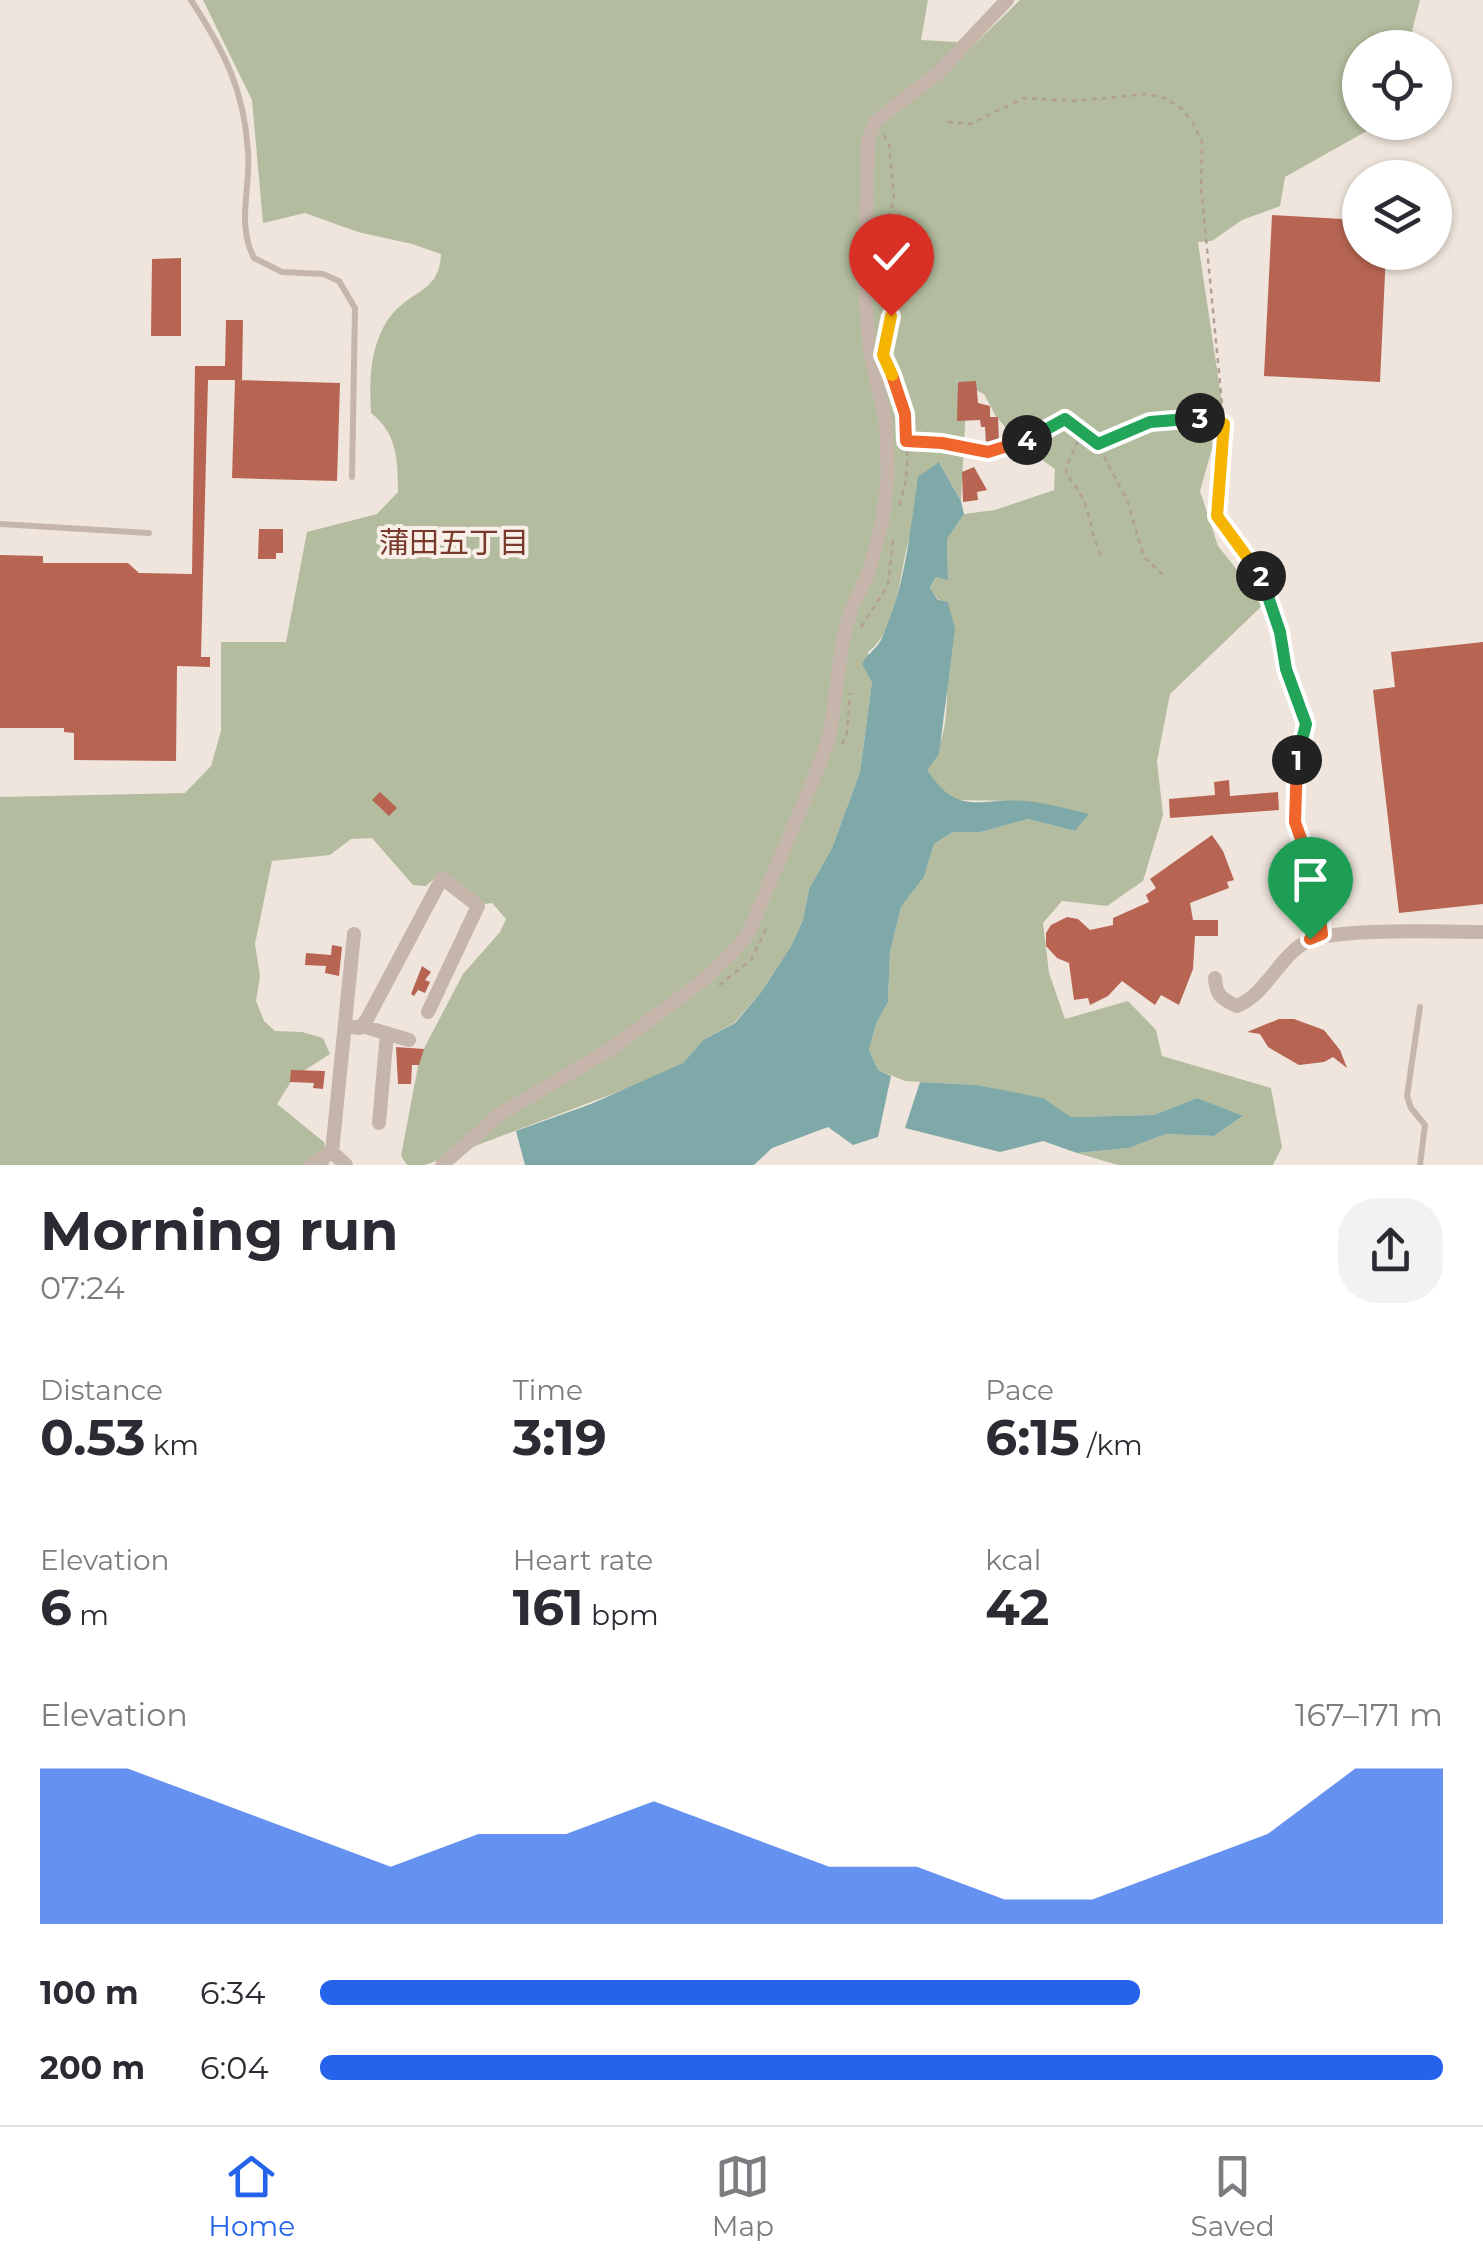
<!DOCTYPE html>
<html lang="en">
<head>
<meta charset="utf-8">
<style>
	:root { --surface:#fff; --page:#f2f2f3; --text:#2b2b33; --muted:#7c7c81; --line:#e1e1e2; --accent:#2563eb }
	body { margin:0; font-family:Montserrat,"Noto Sans JP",sans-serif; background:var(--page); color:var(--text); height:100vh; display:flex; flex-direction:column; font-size:38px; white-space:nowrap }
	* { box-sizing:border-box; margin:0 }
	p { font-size:32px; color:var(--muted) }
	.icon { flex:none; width:55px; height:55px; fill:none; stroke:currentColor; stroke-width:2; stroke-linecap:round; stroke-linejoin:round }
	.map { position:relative; height:1165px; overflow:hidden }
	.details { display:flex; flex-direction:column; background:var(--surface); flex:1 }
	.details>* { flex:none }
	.fabs { position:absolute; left:1342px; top:30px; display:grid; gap:20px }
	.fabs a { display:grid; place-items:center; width:110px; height:110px; border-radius:50%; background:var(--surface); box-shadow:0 2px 8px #0004; font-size:50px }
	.pin { position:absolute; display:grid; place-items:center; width:85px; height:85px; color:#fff; margin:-102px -42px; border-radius:50% 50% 50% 0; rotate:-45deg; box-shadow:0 0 10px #0007 }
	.pin .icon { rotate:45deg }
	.km { position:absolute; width:50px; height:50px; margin:-25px; border-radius:50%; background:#222; color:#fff; font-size:28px; line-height:50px; text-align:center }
	.round { display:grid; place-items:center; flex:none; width:105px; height:105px; border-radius:40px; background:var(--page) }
	.headline { display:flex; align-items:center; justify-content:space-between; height:170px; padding:0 40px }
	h1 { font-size:55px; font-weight:700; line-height:75px }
	.stats { display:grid; grid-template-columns:repeat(3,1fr); gap:15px; height:170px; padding:10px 40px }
	.stats div { display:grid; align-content:center }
	.stats b { font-size:50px; font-weight:700 }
	.stats small { font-size:28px; font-weight:400 }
	.stats p { font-size:28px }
	.chart { height:280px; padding:20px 40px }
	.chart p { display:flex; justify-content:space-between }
	.chart svg { width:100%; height:180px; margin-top:10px; fill:var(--accent); opacity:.7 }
	ul { padding:0 40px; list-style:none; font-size:32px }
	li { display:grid; grid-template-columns:160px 120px 1fr; align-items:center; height:75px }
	li i { height:25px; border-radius:12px; background:var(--accent) }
	.dock { display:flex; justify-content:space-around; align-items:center; height:140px; border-top:2px solid var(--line); background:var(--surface); font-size:28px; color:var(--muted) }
	.dock a { display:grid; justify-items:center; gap:5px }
	.dock .selected { color:var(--accent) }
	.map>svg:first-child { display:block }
</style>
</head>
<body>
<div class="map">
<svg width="1483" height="1165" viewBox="0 0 1483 1165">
	<rect width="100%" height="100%" fill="#efe5dc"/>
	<path fill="#b3bc9e" d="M203 0H928L921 40 976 43 1020 0H1420L1408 47 1360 48V122L1381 123 1285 177 1280 206 1242 220 1212 241 1198 242 1223 410 1200 491 1218 546 1264 604 1170 694 1157 761 1163 815 1143 881 1107 906 1062 901 1043 923 1049 973 1065 1019 1128 1001 1156 1030 1162 1056 1271 1088 1282 1147 1273 1165H1118L1077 1153 1129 1148 1166 1134 1214 1136 1242 1117 1197 1098 1154 1115 1071 1117 1042 1098 978 1085 905 1081 878 1070 869 1050 876 1024 888 1002 890 952 901 907 924 877 934 844 953 832H981L1028 819 1075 831 1088 815 1023 801 956 800 942 792 926 770C961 727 942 651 939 600L930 589 936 577 948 579 947 539 964 514 995 510 1054 490 1055 469 1019 444 995 415 984 394 957 381 966 407 961 501 940 463C930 487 917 511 910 536 899 570 899 630 868 652L872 682 860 772 832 848 809 889 803 920 791 946 762 991 734 1023 703 1040 683 1063 657 1077 425 1165H407L401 1156 420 1056 463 974 500 932 506 919 492 903 484 904 442 871 426 886 413 885 372 838 351 839 330 855 272 861 255 944 260 976 256 1001 264 1021 275 1031 302 1032 323 1038 330 1054 294 1077 277 1104 324 1142 329 1165H0V797L185 793 211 766 221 731V642H286L307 532 377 514 398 492C398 460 397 433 371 413 369 380 370 340 393 313 413 290 440 291 441 254L412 244 358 232 305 213 263 223 252 100Z"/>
	<path fill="#7fa8a8" d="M939 462 961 501 964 514 947 539 948 580 936 577 930 588 938 600 948 602 955 629 939 754 927 770C959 818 978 797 1026 801 1047 803 1068 809 1089 814L1075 831 1028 819 981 832H953L934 844 924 877 901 907 890 952 888 1002 876 1024 869 1050 878 1070 891 1076 878 1137 853 1145 828 1127 772 1148 754 1165H525L516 1131 591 1104 683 1063 703 1040 735 1023 762 991 791 946 803 920 809 889 832 848 860 772 872 682 862 664C867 654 876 649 881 640 905 589 910 532 918 477Z
		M920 1082 978 1085 1043 1098 1071 1117 1154 1115 1197 1098 1243 1116 1214 1136 1166 1134 1129 1148 1077 1153 1043 1141 1000 1152 905 1128Z"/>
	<path fill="#b76552" d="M1272 215 1360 220V252H1386L1380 382 1264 376Z
		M181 258V336H151L152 259Z
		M226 320H243L242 380H208L201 657H210V667L177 666 176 761 74 760V733L64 732V728H0V555L43 556V563H128L139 573 192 574 195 366H225Z
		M235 380 340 383 337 481 232 478Z
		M976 381 978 403 990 406V417H998L999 444H986L985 427H981L980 420 957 421 958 382Z
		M974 467 987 490 977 492 978 500 963 502 962 472Z
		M259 529H283V553H276V559H258Z
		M1483 642V904L1399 913 1373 690 1395 687 1391 652Z
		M1229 780 1230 796 1278 792 1279 810 1170 818 1169 799 1215 795 1214 782Z
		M380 792 397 808 389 816 372 800Z
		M1212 835 1223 851 1234 880 1227 882 1229 888 1190 903 1193 920H1218V936H1195L1193 969 1179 1005 1161 995 1155 1005 1122 981 1108 996 1090 1005 1088 998 1074 1000 1069 963 1057 958 1046 946V933L1051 925 1067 917 1078 919 1090 930 1113 925V918L1149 902 1146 895 1156 888 1150 879Z
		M332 945 342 947 339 976 325 973 326 966 305 965 306 953 331 955Z
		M422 966 431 972 425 980 430 982 425 993 418 990 414 996 411 994Z
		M1279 1019H1294L1324 1030 1340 1050 1347 1068 1333 1057 1324 1062 1299 1065 1268 1047 1260 1034 1247 1032Z
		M396 1047 424 1049 419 1065H412L411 1084H398Z
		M291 1070 325 1071 323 1089 313 1088 314 1083 290 1082Z"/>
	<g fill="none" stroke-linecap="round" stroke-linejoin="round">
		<path stroke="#b19f94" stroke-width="2.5" stroke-dasharray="5 5" stroke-linecap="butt" d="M948 122 970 124 1024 98 1075 101 1147 94 1165 98 1181 108 1193 123 1202 142 1201 187 1224 424 1217 516 1264 583
			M884 135 889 144 894 200 884 227V270L891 317 884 347
			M887 364C907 408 915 461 899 506
			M1080 431C1079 447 1065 461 1066 475 1094 502 1086 527 1102 557
			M908 441 942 443 987 452 1027 441 1065 419 1098 445 1127 500 1144 557 1163 575
			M1098 445C1131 424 1185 405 1223 423
			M861 627 888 585 893 539
			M842 744 847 733 850 693
			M719 985 751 960 767 927"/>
		<path stroke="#c5b5aa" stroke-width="6" d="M191 0C224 51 244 89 248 151 251 188 236 223 254 258L282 272 323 274 339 281 355 308 352 477
			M0 524 149 533
			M1420 1165 1425 1125 1411 1108 1407 1096 1420 1007"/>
		<path stroke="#c5b5aa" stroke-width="14" d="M1268 593 1280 632 1286 669 1306 724 1298 757 1295 822 1315 879 1322 935
			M1215 978C1216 995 1221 999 1237 1006 1265 995 1278 959 1304 943 1329 927 1447 932 1483 932
			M345 1026 359 1028 366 1021 442 878 478 906 428 1012
			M362 1026 409 1040
			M379 1123 387 1033
			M311 1165 332 1152
			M346 1165 332 1152 354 934
			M442 1165 500 1114 611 1049 701 982 732 953 748 934 814 778 830 735 843 638 851 610 869 572 883 518 888 474 886 423 870 351 865 294 868 140 876 121 939 72 1007 0"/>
	</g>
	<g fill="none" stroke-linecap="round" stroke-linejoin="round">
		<g stroke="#fff" stroke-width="20">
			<path id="split-1" d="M1297 760 1295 822 1315 878 1322 934 1310 939"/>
		</g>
		<g stroke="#fff" stroke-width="20">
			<path id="split-2" d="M1261 576 1280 632 1286 669 1306 724 1297 760"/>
		</g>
		<g stroke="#fff" stroke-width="20">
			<path id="split-3" d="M1200 418H1211L1224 424 1217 516 1261 576"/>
		</g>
		<g stroke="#fff" stroke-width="20">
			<path id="split-4" d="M1027 440 1065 419 1098 444 1150 422 1200 418"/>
		</g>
		<g stroke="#fff" stroke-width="20">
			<path id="split-5" d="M892 375 905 414 906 441 942 443 988 452 1027 440"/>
		</g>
		<g stroke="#fff" stroke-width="20">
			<path id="split-6" d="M891 316 883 355 892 375"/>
		</g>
		<use href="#split-1" stroke="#f0652b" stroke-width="12"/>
		<use href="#split-2" stroke="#22a559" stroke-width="12"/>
		<use href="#split-3" stroke="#f5b400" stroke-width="12"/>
		<use href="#split-4" stroke="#22a559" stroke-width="12"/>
		<use href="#split-5" stroke="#f0652b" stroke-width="12"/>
		<use href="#split-6" stroke="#f5b400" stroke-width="12"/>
	</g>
	<g text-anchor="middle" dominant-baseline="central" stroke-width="8" stroke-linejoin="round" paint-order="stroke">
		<g font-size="30" fill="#79392b" stroke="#f7efe8">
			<text x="454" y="542">蒲田五丁目</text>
		</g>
	</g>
</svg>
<div class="fabs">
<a><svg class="icon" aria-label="locate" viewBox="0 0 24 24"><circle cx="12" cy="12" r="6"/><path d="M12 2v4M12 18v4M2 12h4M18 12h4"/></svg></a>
<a><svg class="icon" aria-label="layers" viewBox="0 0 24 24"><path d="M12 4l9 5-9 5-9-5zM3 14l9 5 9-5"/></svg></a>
</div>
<div class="pin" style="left:1310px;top:939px;background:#1e9e55"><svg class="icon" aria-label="arrive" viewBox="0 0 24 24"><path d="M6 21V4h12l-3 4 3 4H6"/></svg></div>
<div class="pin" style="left:891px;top:316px;background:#d93025"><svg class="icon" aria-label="check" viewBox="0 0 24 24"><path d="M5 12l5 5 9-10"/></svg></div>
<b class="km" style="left:1297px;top:760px">1</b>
<b class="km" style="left:1261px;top:576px">2</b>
<b class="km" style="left:1200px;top:418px">3</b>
<b class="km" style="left:1027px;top:440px">4</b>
</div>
<section class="details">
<div class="headline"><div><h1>Morning run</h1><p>07:24</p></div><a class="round"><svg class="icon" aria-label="share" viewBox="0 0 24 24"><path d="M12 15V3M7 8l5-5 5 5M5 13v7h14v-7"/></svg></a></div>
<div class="stats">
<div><p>Distance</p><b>0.53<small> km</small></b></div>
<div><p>Time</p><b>3:19</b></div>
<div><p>Pace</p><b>6:15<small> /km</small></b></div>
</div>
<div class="stats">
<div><p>Elevation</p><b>6<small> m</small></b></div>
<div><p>Heart rate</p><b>161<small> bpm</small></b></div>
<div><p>kcal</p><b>42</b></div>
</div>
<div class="chart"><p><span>Elevation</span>167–171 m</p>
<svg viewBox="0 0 160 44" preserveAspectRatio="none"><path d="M0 44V6L10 6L20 14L30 22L40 30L50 22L60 22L70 14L80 22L90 30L100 30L110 38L120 38L130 30L140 22L150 6L160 6V44z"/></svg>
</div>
<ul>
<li><b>100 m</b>6:34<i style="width:73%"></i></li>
<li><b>200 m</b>6:04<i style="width:100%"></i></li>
</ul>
</section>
<nav class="dock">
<a class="selected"><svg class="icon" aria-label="home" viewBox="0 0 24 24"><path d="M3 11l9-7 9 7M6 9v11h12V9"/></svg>Home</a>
<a><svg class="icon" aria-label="map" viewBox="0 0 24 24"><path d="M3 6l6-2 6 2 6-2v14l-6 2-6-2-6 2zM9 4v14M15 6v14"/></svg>Map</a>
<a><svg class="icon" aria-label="saved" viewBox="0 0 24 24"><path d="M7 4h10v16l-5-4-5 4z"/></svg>Saved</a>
</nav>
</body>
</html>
